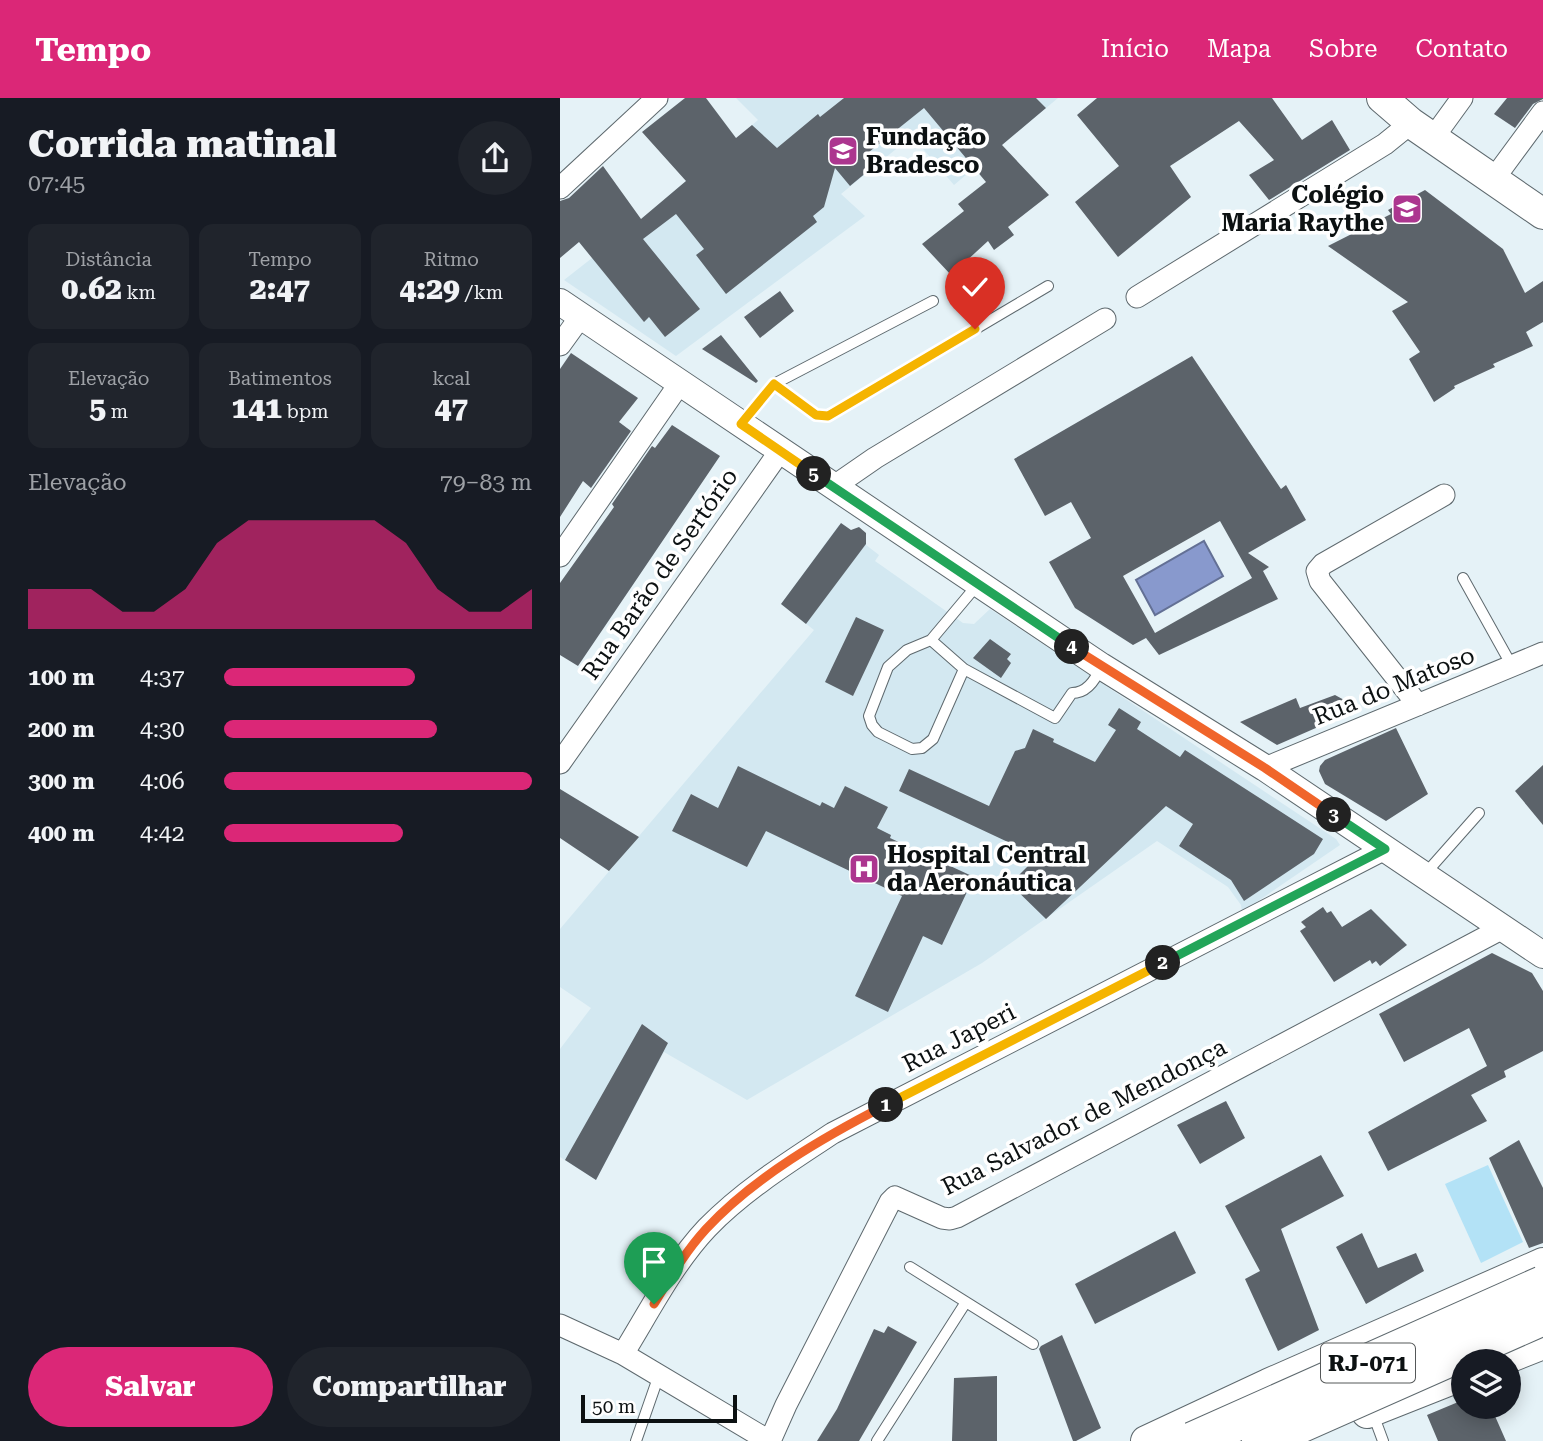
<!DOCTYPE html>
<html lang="pt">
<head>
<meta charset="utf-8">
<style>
	:root { --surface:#171b24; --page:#20242c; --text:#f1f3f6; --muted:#9ea1a6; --accent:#db2777 }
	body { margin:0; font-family:"Roboto Serif",serif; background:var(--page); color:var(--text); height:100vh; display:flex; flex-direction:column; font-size:26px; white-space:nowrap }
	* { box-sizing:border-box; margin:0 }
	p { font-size:23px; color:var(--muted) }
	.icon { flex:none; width:38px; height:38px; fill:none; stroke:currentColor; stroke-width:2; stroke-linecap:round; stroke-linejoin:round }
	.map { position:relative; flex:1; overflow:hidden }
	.sheet { display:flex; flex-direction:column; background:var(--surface); width:560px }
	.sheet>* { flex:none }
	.tools { position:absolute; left:891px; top:1251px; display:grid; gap:14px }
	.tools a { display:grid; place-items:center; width:70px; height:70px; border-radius:50%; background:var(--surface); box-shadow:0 4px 18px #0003; font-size:35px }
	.scale { position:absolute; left:21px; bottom:18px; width:156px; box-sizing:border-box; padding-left:7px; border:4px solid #0c1112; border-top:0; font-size:19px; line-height:24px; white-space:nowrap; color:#0c1112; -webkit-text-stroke:5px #fff; paint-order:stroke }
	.pin { position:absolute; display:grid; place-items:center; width:60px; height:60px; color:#fff; margin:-72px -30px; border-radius:50% 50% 50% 0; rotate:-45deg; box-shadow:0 0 7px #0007 }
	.pin .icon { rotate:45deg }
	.km { position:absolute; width:35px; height:35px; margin:-18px; border-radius:50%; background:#222; color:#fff; font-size:19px; line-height:35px; text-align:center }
	.round { display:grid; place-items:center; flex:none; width:74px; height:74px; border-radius:37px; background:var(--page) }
	.summary { display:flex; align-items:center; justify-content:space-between; height:119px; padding:0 28px }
	h1 { font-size:38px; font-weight:800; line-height:52px }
	.figures { display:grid; grid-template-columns:repeat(3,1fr); gap:10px; height:119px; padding:7px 28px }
	.figures div { display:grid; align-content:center; border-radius:14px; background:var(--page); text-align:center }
	.figures b { font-size:30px; font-weight:800 }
	.figures small { font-size:19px; font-weight:400 }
	.figures p { font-size:19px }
	.chart { height:196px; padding:14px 28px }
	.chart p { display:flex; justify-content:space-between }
	.chart svg { width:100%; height:126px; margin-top:7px; fill:var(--accent); opacity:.7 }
	.button { display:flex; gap:14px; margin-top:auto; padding:14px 28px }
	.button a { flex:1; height:80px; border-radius:42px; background:var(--accent); color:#fff; font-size:28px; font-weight:800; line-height:80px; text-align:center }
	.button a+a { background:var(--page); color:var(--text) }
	ul { padding:0 28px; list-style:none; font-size:23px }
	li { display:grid; grid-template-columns:112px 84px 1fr; align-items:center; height:52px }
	li i { height:18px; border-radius:9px; background:var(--accent) }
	header { display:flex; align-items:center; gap:42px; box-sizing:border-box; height:98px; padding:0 35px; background:var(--accent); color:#fff }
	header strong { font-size:33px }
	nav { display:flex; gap:38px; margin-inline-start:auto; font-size:24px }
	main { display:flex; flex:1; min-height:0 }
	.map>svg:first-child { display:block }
</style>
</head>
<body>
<header>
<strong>Tempo</strong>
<nav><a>Início</a><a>Mapa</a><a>Sobre</a><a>Contato</a></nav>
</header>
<main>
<section class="sheet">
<div class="summary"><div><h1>Corrida matinal</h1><p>07:45</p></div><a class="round"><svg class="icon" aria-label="share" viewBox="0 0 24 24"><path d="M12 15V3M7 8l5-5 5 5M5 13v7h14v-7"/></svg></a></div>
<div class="figures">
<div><p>Distância</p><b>0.62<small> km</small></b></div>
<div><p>Tempo</p><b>2:47</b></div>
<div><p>Ritmo</p><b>4:29<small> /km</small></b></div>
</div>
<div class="figures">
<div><p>Elevação</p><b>5<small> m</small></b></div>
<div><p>Batimentos</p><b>141<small> bpm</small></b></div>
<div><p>kcal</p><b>47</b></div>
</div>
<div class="chart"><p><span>Elevação</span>79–83 m</p>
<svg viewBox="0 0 160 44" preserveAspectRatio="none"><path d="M0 44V30L10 30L20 30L30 38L40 38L50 30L60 14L70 6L80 6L90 6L100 6L110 6L120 14L130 30L140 38L150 38L160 30V44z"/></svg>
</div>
<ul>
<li><b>100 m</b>4:37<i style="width:62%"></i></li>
<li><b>200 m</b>4:30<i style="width:69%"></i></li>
<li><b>300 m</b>4:06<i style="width:100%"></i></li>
<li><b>400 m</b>4:42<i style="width:58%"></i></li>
</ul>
<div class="button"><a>Salvar</a><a>Compartilhar</a></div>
</section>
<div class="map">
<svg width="983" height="1343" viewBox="0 0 983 1343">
	<rect width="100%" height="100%" fill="#e5f2f7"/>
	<path fill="#d3e8f1" d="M176 0H498L394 87 352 38 281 96 305 118 116 258 4 182 73 128 198 22Z
		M279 427 287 429 288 433 319 457 315 463 403 525 414 526 430 511 776 741 780 747 682 814 681 807 668 789 597 743 422 865 187 1002 104 954 36 1082 0 1059V951L31 910 0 889V831L254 532 221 506Z"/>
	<path fill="#b3e2f6" d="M928 1067 963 1144 921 1165 885 1086Z"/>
	<path fill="#8899cd" stroke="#637095" stroke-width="2" d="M644 443 663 478 595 517 576 482Z"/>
	<path fill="#5c636a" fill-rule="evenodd" d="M125 0H146L176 40 192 27 217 50 258 16 260 19 284 0H476L486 10 442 47 489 97 448 129 454 137 434 152 428 143 391 177 362 146 404 113 398 106 426 84 364 10 304 58 313 69 290 88 275 70 264 109 253 118 257 124 166 196 136 157 144 151 116 116 83 141 140 211 105 239 89 219 84 224 19 144 0 160V103L9 100 43 68 81 121 126 83 82 34Z
		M537 0H712L742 42 772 22 790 52 709 102 689 77 714 62 679 23 610 68 631 99 558 159 515 104 559 68 517 17Z
		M947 0H983V1L973 6 955 30 934 16Z
		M865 92 943 151 965 195 983 183V224L966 234 973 248 933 266 935 269 894 288 895 290 874 304 849 261 860 254 832 213 848 204 768 148 831 116 828 112Z
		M220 193 234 213 200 240 184 219Z
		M161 237 198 283 196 285 142 251Z
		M11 255 78 300 59 324 71 333 31 390 23 383 0 419V271Z
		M632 258 721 391 726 387 746 422 688 455 709 469 703 473 718 501 599 557 586 540 573 547 515 510 489 464 531 440 511 404 485 418 454 361ZM660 423 692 480 595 535 563 478Z
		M112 327 160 358 18 568 0 557V485L54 409 52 406 92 348 95 350Z
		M281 425 291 432 299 429 306 435V446L246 526 221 506Z
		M296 519 324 532 293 598 265 584Z
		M430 541 451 556 447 561 451 565 441 580 413 560Z
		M775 597 786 603 790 615 717 647 680 624 736 600 740 610Z
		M559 610 581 624 577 631 620 659 625 652 763 741 754 756 684 803 671 782 619 748 633 726 606 708 486 821 450 786 478 758 339 693 349 671 429 708 455 653 465 650 473 631 494 641 493 644 535 664 556 632 548 627Z
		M836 630 868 696 826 723 765 686 759 673 760 668 765 662Z
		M983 667V727L955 693Z
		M178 668 260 708 262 704 274 710 285 688 328 709 317 730 331 737 330 740 414 779 382 847 363 838 328 914 295 898 342 798 206 733 187 769 112 733 131 696 158 710Z
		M0 691 79 739 49 773 0 740Z
		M763 809 767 815 771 813 782 829 811 811 847 847 820 868 816 863 812 866 810 862 774 884 740 833 746 829 741 824Z
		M932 855 972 875 983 893V953L944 973 946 979 911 997 927 1023 828 1073 808 1034 927 968 909 930 844 964 819 916Z
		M82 926 108 945 36 1082 5 1062Z
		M666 1003 685 1040 640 1066 617 1027Z
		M959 1042 983 1090V1145L969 1150 929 1060Z
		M761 1057 784 1098 721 1131 759 1232 718 1253 685 1181 700 1173 665 1108Z
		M615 1133 636 1175 535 1226 515 1186Z
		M802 1135 818 1170 856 1155 864 1173 806 1206 776 1149Z
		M328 1228 357 1244 299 1343H257L277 1311 314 1231 324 1235Z
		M502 1237 541 1330 516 1343H513L479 1251 481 1248Z
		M437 1278V1343H392L394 1280Z
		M903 1302V1309H931L946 1343H878L867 1317Z"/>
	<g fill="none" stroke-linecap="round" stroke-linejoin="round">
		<g stroke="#5e696e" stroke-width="12">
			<path id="service" d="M214 286 256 317 268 318 488 188
				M181 326 214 286 373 203
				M903 480 952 568
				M371 542 404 571 495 620 512 595C528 595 536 581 541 568
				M404 571 373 641 362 650 352 651 318 634 312 627 309 618 328 569 347 552 371 542 418 486
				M865 776 919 715
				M350 1169 473 1246
				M813 1316 823 1343
				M76 1343 99 1277
				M317 1343 406 1204"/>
		</g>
		<g stroke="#5e696e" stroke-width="23">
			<path id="minor" d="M873 40 902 0
				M933 82 983 14
				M0 90 97 0
				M577 199 825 46 851 25
				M0 247 21 218
				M273 389 315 360 545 221
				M0 458 120 285
				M858 607 760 483 757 473 763 466 884 397
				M0 665 220 353
				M705 670 983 555
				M0 1227 63 1256 209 1343
				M63 1256C89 1214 113 1166 147 1130 184 1092 229 1064 273 1035L825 751
				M210 1343 226 1307 330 1104 335 1099 382 1120 390 1121 397 1119 941 831"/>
		</g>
		<g stroke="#5e696e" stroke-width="28">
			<path id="tertiary" d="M0 204 541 568 705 670 983 857"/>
		</g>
		<g stroke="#5e696e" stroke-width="32">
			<path id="secondary" d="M822 0 851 25 983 116
				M938 1264 983 1246
				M807 1315 903 1277
				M586 1343 708 1286 983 1165"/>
		</g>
		<use href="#service" stroke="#fff" stroke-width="10"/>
		<use href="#minor" stroke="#fff" stroke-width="21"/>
		<use href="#tertiary" stroke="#fff" stroke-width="26"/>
		<use href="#secondary" stroke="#fff" stroke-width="30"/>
		<g stroke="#5e696e" stroke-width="40" stroke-linecap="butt">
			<path id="motorway-bridge" d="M633 1343 983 1187
				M701 1343 983 1218"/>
		</g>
		<use href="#motorway-bridge" stroke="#fff" stroke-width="38"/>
	</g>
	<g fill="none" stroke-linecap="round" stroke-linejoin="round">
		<g stroke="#fff" stroke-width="14">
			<path id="split-1" d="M94 1206C110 1180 125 1154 146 1131 194 1079 264 1039 326 1007"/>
		</g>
		<g stroke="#fff" stroke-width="14">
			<path id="split-2" d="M326 1007 603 865"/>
		</g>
		<g stroke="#fff" stroke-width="14">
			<path id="split-3" d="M603 865 825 751 774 717"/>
		</g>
		<g stroke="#fff" stroke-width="14">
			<path id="split-4" d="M512 549 705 670 774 717"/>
		</g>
		<g stroke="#fff" stroke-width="14">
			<path id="split-5" d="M254 376 512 549"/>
		</g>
		<g stroke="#fff" stroke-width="14">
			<path id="split-6" d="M254 376 181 326 214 286 256 317 268 318 415 231"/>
		</g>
		<use href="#split-1" stroke="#f0652b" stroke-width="9"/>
		<use href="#split-2" stroke="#f5b400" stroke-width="9"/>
		<use href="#split-3" stroke="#22a559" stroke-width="9"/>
		<use href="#split-4" stroke="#f0652b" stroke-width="9"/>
		<use href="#split-5" stroke="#22a559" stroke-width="9"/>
		<use href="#split-6" stroke="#f5b400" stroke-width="9"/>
	</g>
	<defs>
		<g id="school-square" transform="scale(1.575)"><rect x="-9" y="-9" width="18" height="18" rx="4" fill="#ac368f" stroke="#fff"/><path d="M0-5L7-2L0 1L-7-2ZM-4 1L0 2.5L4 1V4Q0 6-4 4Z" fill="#fff"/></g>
		<g id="hospital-square" transform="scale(1.575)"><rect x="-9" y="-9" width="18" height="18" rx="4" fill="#ac368f" stroke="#fff"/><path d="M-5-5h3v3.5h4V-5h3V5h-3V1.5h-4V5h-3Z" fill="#fff"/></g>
	</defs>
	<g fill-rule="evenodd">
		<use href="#school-square" x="283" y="53"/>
		<use href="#school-square" x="847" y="111"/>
		<use href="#hospital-square" x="304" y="771"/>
	</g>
	<g text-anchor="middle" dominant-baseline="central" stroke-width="7" stroke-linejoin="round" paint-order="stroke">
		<rect fill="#fff" stroke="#555859" stroke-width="2" x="761" y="1245.5" width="94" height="39" rx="5"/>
		<g font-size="23" font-weight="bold" fill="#0c1112">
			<text x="808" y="1265">RJ-071</text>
		</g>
		<g font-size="24" font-weight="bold" fill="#0c1112" stroke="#fff" text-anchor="start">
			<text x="306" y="39">Fundação<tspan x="306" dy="28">Bradesco</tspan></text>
			<text x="824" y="97" text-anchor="end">Colégio<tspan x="824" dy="28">Maria Raythe</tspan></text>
			<text x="327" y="757">Hospital Central<tspan x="327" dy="28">da Aeronáutica</tspan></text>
		</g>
		<g font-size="24" fill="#0c1112" stroke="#fff">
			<text transform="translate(100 476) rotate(-55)">Rua Barão de Sertório</text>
			<text transform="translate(834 588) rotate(-22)">Rua do Matoso</text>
			<text transform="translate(399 940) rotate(-27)">Rua Japeri</text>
			<text transform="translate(524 1019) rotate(-27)">Rua Salvador de Mendonça</text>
		</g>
	</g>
</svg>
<div class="tools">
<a><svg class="icon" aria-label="layers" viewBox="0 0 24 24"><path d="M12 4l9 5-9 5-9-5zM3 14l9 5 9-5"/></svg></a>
</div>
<div class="scale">50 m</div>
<div class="pin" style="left:94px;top:1206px;background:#1e9e55"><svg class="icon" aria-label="arrive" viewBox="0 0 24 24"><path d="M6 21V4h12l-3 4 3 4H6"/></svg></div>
<div class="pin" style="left:415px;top:231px;background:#d93025"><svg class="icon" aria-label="check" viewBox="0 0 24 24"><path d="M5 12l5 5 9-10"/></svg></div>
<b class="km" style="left:326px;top:1007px">1</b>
<b class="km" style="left:603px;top:865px">2</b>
<b class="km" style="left:774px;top:717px">3</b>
<b class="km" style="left:512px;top:549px">4</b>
<b class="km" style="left:254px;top:376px">5</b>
</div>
</main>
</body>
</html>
